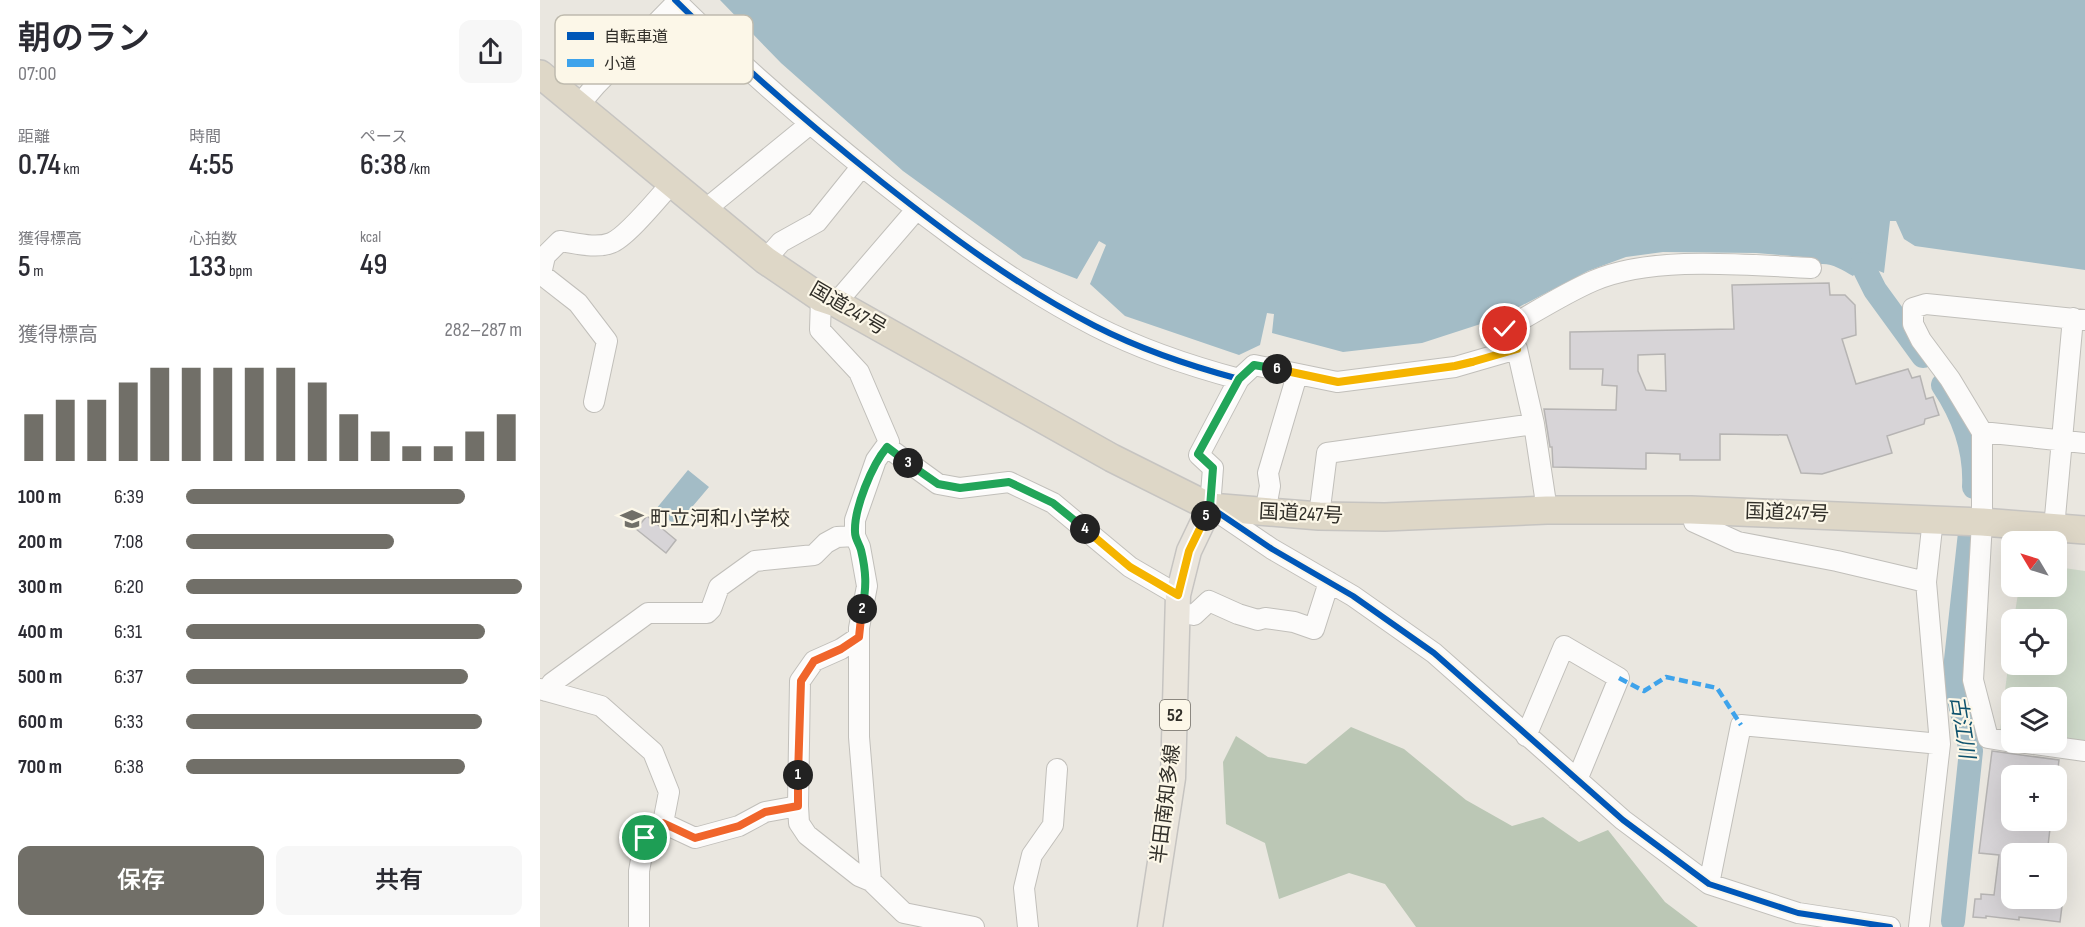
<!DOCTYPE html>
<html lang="ja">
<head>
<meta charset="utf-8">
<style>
	:root { --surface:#fff; --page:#f7f7f7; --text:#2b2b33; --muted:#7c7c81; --accent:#716f68 }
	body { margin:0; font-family:"Sofia Sans Condensed","Noto Sans JP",sans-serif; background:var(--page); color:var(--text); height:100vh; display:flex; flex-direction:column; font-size:22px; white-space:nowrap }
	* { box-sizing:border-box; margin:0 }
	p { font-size:20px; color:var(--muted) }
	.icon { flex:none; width:33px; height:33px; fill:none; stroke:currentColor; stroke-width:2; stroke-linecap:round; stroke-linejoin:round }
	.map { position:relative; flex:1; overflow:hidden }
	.drawer { display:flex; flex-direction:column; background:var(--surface); width:540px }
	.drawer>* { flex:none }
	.needle { width:39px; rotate:308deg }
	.controls { position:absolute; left:1461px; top:531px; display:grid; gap:12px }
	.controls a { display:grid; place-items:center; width:66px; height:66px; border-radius:12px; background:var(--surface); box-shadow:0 6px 24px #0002; font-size:30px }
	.pin { position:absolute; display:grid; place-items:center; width:51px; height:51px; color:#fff; margin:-26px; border:3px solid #fff; border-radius:50%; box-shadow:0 2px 6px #0007 }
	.km { position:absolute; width:30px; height:30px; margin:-15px; border-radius:50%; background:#222; color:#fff; font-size:16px; line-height:30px; text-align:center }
	.round { display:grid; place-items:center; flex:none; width:63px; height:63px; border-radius:12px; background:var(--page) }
	.headline { display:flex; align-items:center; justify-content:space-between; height:102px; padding:0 18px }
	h1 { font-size:33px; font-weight:600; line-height:45px }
	.stats { display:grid; grid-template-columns:repeat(3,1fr); gap:9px; height:102px; padding:6px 18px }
	.stats div { display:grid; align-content:center }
	.stats b { font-size:30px; font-weight:600 }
	.stats small { font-size:16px; font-weight:400 }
	.stats p { font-size:16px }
	.chart { height:168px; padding:12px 18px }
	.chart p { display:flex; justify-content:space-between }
	.chart svg { width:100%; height:108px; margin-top:6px; stroke:var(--accent); stroke-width:6 }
	.primary-button { display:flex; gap:12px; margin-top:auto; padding:12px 18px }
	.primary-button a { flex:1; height:69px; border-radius:12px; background:var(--accent); color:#fff; font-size:24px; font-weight:600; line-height:69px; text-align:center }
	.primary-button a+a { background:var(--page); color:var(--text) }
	ul { padding:0 18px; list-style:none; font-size:20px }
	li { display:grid; grid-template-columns:96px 72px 1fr; align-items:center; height:45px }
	li i { height:15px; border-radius:8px; background:var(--accent) }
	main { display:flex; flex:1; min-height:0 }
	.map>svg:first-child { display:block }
</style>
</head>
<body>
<main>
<section class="drawer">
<div class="headline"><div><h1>朝のラン</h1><p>07:00</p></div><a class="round"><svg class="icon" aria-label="share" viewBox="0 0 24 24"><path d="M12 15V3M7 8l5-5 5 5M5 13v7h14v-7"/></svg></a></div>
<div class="stats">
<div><p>距離</p><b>0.74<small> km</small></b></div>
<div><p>時間</p><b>4:55</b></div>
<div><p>ペース</p><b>6:38<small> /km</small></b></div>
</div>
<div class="stats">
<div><p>獲得標高</p><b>5<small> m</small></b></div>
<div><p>心拍数</p><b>133<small> bpm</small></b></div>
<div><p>kcal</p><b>49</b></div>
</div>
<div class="chart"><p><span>獲得標高</span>282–287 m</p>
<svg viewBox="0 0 160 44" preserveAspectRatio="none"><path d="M5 44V25M15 44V19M25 44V19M35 44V12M45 44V6M55 44V6M65 44V6M75 44V6M85 44V6M95 44V12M105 44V25M115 44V32M125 44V38M135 44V38M145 44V32M155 44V25"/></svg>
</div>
<ul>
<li><b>100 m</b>6:39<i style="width:83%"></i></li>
<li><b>200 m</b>7:08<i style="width:62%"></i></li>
<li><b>300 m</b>6:20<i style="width:100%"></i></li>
<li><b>400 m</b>6:31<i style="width:89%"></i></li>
<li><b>500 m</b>6:37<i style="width:84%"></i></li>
<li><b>600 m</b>6:33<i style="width:88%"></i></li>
<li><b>700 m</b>6:38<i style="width:83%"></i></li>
</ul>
<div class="primary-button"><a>保存</a><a>共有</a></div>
</section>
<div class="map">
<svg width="1545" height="927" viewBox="0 0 1545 927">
	<rect width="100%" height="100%" fill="#eae7e0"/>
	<path fill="#d0dbcb" d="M1517 567 1545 571V741L1517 738 1516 698H1472L1471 732 1460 731 1471 643 1472 664H1516V620L1474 619 1479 587 1516 586Z"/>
	<path fill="#bbc7b5" d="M811 727 864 749 926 800 972 826 1003 817 1039 842 1068 830 1125 902 1158 927H876L845 884 809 873 739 899 725 843 686 824 683 762 696 736 728 757 766 764Z"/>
	<path fill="#a3bcc6" d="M180 0H1545V270L1375 246 1364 239 1356 221H1350L1344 273 1322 264 1313 276C1301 269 1289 261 1275 265L1263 257 1216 253 1123 252 1086 257 1048 271 956 319 882 343 803 352 732 333 734 314 727 313 720 345 699 355 585 316 550 284 566 245 559 241 537 279 483 258 363 171 241 63Z
		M148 470 169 487 136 526 116 509Z"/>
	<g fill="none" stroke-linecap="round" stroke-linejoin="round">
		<path stroke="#a3bcc6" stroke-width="24" d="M1322 264 1335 290 1383 356
			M1403 385C1423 415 1436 449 1434 487
			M1413 921 1431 751 1414 678 1430 533"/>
	</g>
	<path fill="#d7d4d7" stroke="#b6b4b3" stroke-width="1.5" fill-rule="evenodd" d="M1289 283 1290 295H1305L1315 305 1316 335 1302 339 1316 384 1368 369 1372 378 1380 376 1386 399 1393 397 1399 415 1385 419 1384 424 1347 436 1352 453 1282 474 1261 473 1247 435 1180 434V460H1140V454L1106 453V469L1013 467 1012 447H1010L1004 409 1076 410 1077 386 1062 385 1063 369H1030V332L1194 329 1192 285ZM1125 354 1126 391 1106 390 1098 371V355Z
		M107 516 136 540 126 553 96 529Z
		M1452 751 1519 760 1517 776H1472V820H1511L1507 854H1472V898L1499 903 1500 898H1523L1520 922 1479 917V920L1446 916V918L1433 917 1435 899H1441V894L1454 895 1459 855 1439 853Z"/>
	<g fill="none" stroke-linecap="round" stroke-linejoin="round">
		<g stroke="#c1bfba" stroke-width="22">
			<path id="minor" d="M135 0C200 65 271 126 343 183 410 236 479 287 555 326 600 349 650 366 699 379
				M38 106 56 85 137 2
				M166 212 172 204 270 124
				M225 260 241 242 277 222 322 166
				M1 274 5 256 20 241C35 243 56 249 71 243 87 237 118 198 131 184
				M1 274 38 303 67 341 54 402
				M281 298 280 330 319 372 349 442 336 460 315 520V536L320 547 327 586 319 628V737L331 881
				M296 303 376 210
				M977 349 915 367 797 382 714 365 699 379 659 455 673 468 670 507 732 549 813 596 894 653 1083 820 1169 884 1258 913 1350 927
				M1442 432 1545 443
				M347 447 398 484 420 488 469 482 513 503 590 567 638 595
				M1007 510 994 424 977 349 965 329C994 313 1023 294 1053 281 1113 255 1206 265 1271 268
				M1151 510 1154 522 1198 542 1297 561 1386 582
				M725 513 730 486 728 473 731 463 757 375
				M779 516 787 453 994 424
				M1514 528 1533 318
				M637 612 654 615 669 601 698 614 718 620 725 618 754 622 774 629 789 582
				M319 637 301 649 274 661 260 681 258 806 259 823 267 835 319 876 331 881 364 913 434 927
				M0 689 61 706 113 752 129 792 123 823 105 838 99 871V927
				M6 691 12 683 108 613H167L171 609 179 587 215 561 274 555 286 543 297 537 315 536
				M986 736 1024 646 1079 678 1037 780
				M1472 742 1448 738 1433 680 1442 522V432L1410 379 1381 340 1373 324V308L1386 304 1545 320
				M1479 742 1545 751
				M123 823 155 838 199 826 225 812 258 806
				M1169 884 1201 725 1400 744
				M488 927 484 888 492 855 513 825 517 769
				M1379 927 1400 744 1386 582 1393 519"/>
		</g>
		<g stroke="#c6c4c1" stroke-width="27">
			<path id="major" d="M610 927 633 778 638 595 649 551 670 507"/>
		</g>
		<g stroke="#c6c4c1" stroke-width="30">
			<path id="highway" d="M0 74 225 260 281 298 296 303 572 458 670 507 779 516 845 517 1007 510H1151L1442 522 1545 530"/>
		</g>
		<use href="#minor" stroke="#fcfbfa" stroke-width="20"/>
		<use href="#major" stroke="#eae5dc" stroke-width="24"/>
		<use href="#highway" stroke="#ded7c7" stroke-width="27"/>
		<path stroke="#3ea3eb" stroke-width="4.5" stroke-dasharray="9 4.5" stroke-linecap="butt" d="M1079 678 1104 691 1126 677 1177 688 1201 725"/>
		<g stroke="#fcf7e8" stroke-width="10">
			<path id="cycleway" d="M135 0C200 65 271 126 343 183 410 236 479 287 555 326 600 349 650 366 699 379
				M977 349 915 367 797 382 714 365 699 379 659 455 673 468 670 507 732 549 813 596 894 653 1083 820 1169 884 1258 913 1350 927"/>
		</g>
		<use href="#cycleway" stroke="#0057b8" stroke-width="6"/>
	</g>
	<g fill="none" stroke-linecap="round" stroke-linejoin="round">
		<g stroke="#fff" stroke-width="12">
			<path id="split-1" d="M105 838 123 823 155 838 199 826 225 812 258 806V775"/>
		</g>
		<g stroke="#fff" stroke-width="12">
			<path id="split-2" d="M258 775 261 681 274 661 301 649 319 637 322 609"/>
		</g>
		<g stroke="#fff" stroke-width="12">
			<path id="split-3" d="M322 609C327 587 326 571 321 550 319 543 315 539 315 532 314 508 332 465 347 447L368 463"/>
		</g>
		<g stroke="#fff" stroke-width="12">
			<path id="split-4" d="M368 463 398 484 420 488 469 482 513 503 545 529"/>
		</g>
		<g stroke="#fff" stroke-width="12">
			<path id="split-5" d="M545 529 590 567 638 595 649 551 666 516"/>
		</g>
		<g stroke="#fff" stroke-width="12">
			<path id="split-6" d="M666 516 670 507 673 468 658 454 699 379 714 365 737 369"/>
		</g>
		<g stroke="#fff" stroke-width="12">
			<path id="split-7" d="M737 369 798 382 915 366 932 362"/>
		</g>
		<g stroke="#fff" stroke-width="12">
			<path id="split-8" d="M932 362 977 349 965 329"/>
		</g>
		<use href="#split-1" stroke="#f0652b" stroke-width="8"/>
		<use href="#split-2" stroke="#f0652b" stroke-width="8"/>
		<use href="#split-3" stroke="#22a559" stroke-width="8"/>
		<use href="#split-4" stroke="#22a559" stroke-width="8"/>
		<use href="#split-5" stroke="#f5b400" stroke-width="8"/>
		<use href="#split-6" stroke="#22a559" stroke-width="8"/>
		<use href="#split-7" stroke="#f5b400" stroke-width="8"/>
		<use href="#split-8" stroke="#f5b400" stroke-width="8"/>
	</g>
	<defs>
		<g id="school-bare" transform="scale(1.8)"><path d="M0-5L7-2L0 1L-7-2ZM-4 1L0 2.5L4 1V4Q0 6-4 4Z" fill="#716f68" stroke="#fcf7e8" stroke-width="2.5" paint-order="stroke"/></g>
	</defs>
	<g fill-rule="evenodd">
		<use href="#school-bare" x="92" y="519"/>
	</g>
	<g text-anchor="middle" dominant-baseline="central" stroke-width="4.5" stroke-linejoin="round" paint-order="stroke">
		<rect fill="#fcf7e8" stroke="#6d6a62" stroke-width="1.5" x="620" y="700" width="30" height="30" rx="4.5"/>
		<g font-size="18" font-weight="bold" fill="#302e28">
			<text x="635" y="715">52</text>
		</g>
		<g font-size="20" fill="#302e28" stroke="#fcf7e8">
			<text transform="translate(308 309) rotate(30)">国道247号</text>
			<text transform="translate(1247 513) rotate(2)">国道247号</text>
			<text transform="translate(761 514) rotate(3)">国道247号</text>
			<text transform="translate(626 804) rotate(-83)">半田南知多線</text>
		</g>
		<g font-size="20" fill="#302e28" stroke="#fcf7e8" text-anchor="start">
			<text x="110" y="519">町立河和小学校</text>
		</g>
		<g font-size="21" font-style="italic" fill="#0e526d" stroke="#fcf7e8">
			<text transform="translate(1422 727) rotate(81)">古江川</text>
		</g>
	</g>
	<rect x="15" y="15" width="198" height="69" rx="9" fill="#fcf7e8" stroke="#bfbbae" stroke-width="1.5"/>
	<rect x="27" y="32" width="27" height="8" fill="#0057b8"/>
	<rect x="27" y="59" width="27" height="8" fill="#3ea3eb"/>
	<g font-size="16" fill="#302e28">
		<text x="64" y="42">自転車道</text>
		<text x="64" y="69">小道</text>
	</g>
</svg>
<div class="controls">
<a><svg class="needle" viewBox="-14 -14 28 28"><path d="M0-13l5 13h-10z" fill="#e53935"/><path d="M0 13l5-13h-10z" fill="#7c7c81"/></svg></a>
<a><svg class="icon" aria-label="locate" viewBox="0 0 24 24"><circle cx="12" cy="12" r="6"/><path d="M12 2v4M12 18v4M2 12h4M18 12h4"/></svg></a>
<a><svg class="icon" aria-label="layers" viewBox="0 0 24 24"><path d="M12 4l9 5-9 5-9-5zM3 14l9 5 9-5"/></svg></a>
<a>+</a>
<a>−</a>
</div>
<div class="pin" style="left:105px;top:838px;background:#1e9e55"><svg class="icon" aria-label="arrive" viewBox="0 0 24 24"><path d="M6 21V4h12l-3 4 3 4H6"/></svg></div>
<div class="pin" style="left:965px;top:329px;background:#d93025"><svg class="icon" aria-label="check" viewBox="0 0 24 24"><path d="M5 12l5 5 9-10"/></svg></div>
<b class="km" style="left:258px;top:775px">1</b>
<b class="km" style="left:322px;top:609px">2</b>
<b class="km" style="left:368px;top:463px">3</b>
<b class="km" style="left:545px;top:529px">4</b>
<b class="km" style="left:666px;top:516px">5</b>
<b class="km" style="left:737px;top:369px">6</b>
</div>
</main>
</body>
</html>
